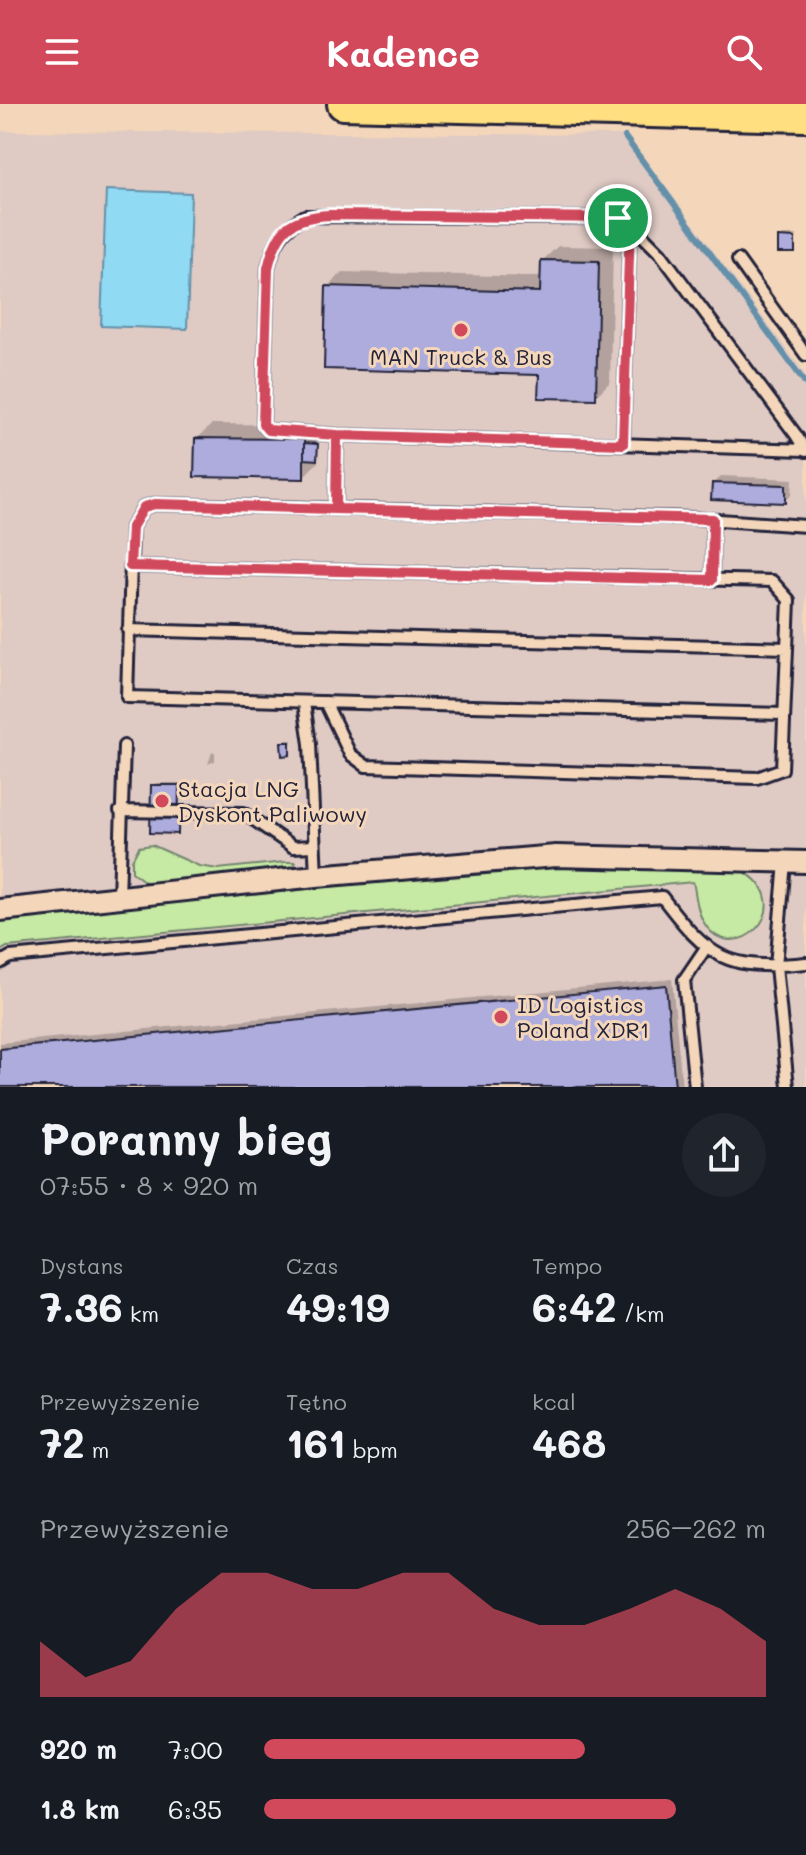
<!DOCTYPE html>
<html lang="pl">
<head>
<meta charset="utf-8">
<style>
	:root { --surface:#171b24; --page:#20242c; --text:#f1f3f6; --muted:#9ea1a6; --accent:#d1495b }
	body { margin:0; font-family:Mali,sans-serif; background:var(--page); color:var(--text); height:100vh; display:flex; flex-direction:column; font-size:30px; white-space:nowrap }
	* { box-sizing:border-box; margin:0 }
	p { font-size:26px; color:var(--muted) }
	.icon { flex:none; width:44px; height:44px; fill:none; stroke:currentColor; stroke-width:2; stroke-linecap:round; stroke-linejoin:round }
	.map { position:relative; height:983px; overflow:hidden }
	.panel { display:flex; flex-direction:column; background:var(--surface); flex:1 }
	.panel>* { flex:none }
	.pin { position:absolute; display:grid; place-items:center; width:68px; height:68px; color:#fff; margin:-34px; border:4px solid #fff; border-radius:50%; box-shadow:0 2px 8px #0007 }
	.round { display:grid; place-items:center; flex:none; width:84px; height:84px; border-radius:42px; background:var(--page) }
	.head { display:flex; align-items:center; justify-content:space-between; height:136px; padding:0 40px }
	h1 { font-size:44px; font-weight:700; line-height:60px }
	.stats { display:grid; grid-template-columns:repeat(3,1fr); gap:12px; height:136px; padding:8px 40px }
	.stats div { display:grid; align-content:center }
	.stats b { font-size:40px; font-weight:700 }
	.stats small { font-size:22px; font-weight:400 }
	.stats p { font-size:22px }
	.chart { height:224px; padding:16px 40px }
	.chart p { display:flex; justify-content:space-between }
	.chart svg { width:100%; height:144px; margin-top:8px; fill:var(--accent); opacity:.7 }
	ul { padding:0 40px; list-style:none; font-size:26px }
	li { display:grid; grid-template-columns:128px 96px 1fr; align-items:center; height:60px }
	li i { height:20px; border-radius:10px; background:var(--accent) }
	header { display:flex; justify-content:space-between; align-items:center; height:104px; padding:0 40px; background:var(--accent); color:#fff; font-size:36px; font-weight:700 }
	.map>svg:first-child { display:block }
</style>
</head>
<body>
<header><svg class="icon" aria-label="menu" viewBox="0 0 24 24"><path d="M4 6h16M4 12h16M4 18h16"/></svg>Kadence<svg class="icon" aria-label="search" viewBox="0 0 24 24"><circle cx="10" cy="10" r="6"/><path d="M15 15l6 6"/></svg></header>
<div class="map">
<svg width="806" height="983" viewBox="0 0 806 983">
	<rect width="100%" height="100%" fill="#f4d7ba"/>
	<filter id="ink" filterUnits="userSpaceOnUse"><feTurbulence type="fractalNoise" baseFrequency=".0125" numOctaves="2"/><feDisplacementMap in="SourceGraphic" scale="16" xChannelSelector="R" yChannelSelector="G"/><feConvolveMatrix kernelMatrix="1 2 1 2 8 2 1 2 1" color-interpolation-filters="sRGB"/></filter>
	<g filter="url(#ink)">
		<path fill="#dfcac4" d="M0 27 627 31 806 271V983H0Z"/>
		<path fill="#c6e9a3" stroke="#74866f" stroke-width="2" d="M152 741 199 762 218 765 285 758H295V763L286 767 148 780 132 768V756L139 743Z
			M534 762 741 766C806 801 730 871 702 815 696 803 696 790 693 778L7 843 0 847V816Z"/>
		<path fill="#91daf3" stroke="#6590a9" stroke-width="2" d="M106 86 191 89 187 225 101 222Z"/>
		<path fill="#0003" d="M783 131H797L794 147 780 134Z
			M558 142 613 143 610 278 595 293 328 183 342 168 543 173V156Z
			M212 320 318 321V358L303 373 197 335Z
			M721 372 793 375 792 390 785 397 714 380Z
			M287 636H292L289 649 284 639Z
			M212 648H215V657L208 660Z
			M156 679H182L177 728 153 682Z
			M672 875 682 983H0V939Z"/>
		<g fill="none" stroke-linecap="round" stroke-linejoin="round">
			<path stroke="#6590a9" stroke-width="6" d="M625 33 806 280"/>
		</g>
		<path fill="#adacdd" stroke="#22223b" stroke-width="2" d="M778 133 795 134V149H778Z
			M541 156 599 157 596 295 538 294 539 271 324 265 326 182 540 188Z
			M195 334 304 335V375L194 373Z
			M304 339 318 340 317 356 304 355Z
			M712 379 786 381V399L711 396Z
			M281 638H290V651L282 652Z
			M151 681H179L178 730 150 729Z
			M666 881 675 983H0V945Z"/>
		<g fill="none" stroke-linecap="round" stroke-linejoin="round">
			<g stroke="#22223b" stroke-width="16">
				<path id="service" d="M738 156 806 251
					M623 340 630 121
					M805 346 337 331 268 326 263 320 268 164C274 139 282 125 305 112L618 114 635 124 661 150 796 331 806 347
					M336 405 337 331
					M130 462 772 477 789 496 782 665 757 674 366 662 350 650 325 598
					M712 476 713 415
					M128 526 787 544
					M304 599 310 640 316 772
					M784 610 127 593 132 423 144 403 155 400 691 414 806 422
					M120 707 244 709 293 743 313 742
					M785 758 776 862 788 983
					M119 793 124 642
					M0 859 10 853 662 793C709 855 727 867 806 859
					M695 983 684 876 707 842"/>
			</g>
			<g stroke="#22223b" stroke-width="26">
				<path id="minor" d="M0 806 316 772 556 752 806 758"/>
			</g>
			<g stroke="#22223b" stroke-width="36">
				<path id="primary" d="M343 0 806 12"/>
			</g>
			<use href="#service" stroke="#f4d7ba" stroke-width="10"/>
			<use href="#minor" stroke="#f4d7ba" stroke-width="20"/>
			<use href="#primary" stroke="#ffdf80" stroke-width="30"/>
		</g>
	</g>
	<g fill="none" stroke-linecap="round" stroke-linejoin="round" filter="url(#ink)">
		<g stroke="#fff" stroke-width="16">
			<path id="route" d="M618 114 630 121 623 340 337 331 336 405 155 400 144 403 132 423 130 462 712 476 713 415 336 405 337 331 268 326 263 320 268 164C277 125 290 113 330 111L618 114"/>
		</g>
		<use href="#route" stroke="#d1495b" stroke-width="10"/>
	</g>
	<g fill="#d1495b" stroke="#f4d7ba" stroke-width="3">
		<circle cx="461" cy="226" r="8"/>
		<circle cx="162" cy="697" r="8"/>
		<circle cx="501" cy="913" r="8"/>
	</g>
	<g text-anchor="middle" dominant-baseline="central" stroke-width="6" stroke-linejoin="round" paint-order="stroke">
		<g font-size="22" fill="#22223b" stroke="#f4d7ba" text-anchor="start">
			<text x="461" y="252" text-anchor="middle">MAN Truck &amp; Bus</text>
			<text x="178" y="684">Stacja LNG<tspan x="178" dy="25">Dyskont Paliwowy</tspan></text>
			<text x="517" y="900">ID Logistics<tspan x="517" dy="25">Poland XDR1</tspan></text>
		</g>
	</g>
</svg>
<div class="pin" style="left:618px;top:114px;background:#1e9e55"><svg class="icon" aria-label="arrive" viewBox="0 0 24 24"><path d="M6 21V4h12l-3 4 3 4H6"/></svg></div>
</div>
<section class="panel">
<div class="head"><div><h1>Poranny bieg</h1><p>07:55 · 8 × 920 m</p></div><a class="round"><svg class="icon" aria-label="share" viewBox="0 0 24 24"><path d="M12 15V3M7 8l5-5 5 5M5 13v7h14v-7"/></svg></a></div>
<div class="stats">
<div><p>Dystans</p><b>7.36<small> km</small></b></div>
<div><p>Czas</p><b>49:19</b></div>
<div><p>Tempo</p><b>6:42<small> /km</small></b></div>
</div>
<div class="stats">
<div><p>Przewyższenie</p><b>72<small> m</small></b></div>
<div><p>Tętno</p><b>161<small> bpm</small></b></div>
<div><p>kcal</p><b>468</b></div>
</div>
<div class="chart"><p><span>Przewyższenie</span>256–262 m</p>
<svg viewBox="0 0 160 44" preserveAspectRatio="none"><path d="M0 44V27L10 38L20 33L30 17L40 6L50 6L60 11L70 11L80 6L90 6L100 17L110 22L120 22L130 17L140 11L150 17L160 27V44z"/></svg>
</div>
<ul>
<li><b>920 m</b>7:00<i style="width:64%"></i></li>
<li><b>1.8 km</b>6:35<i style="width:82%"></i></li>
</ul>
</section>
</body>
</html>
